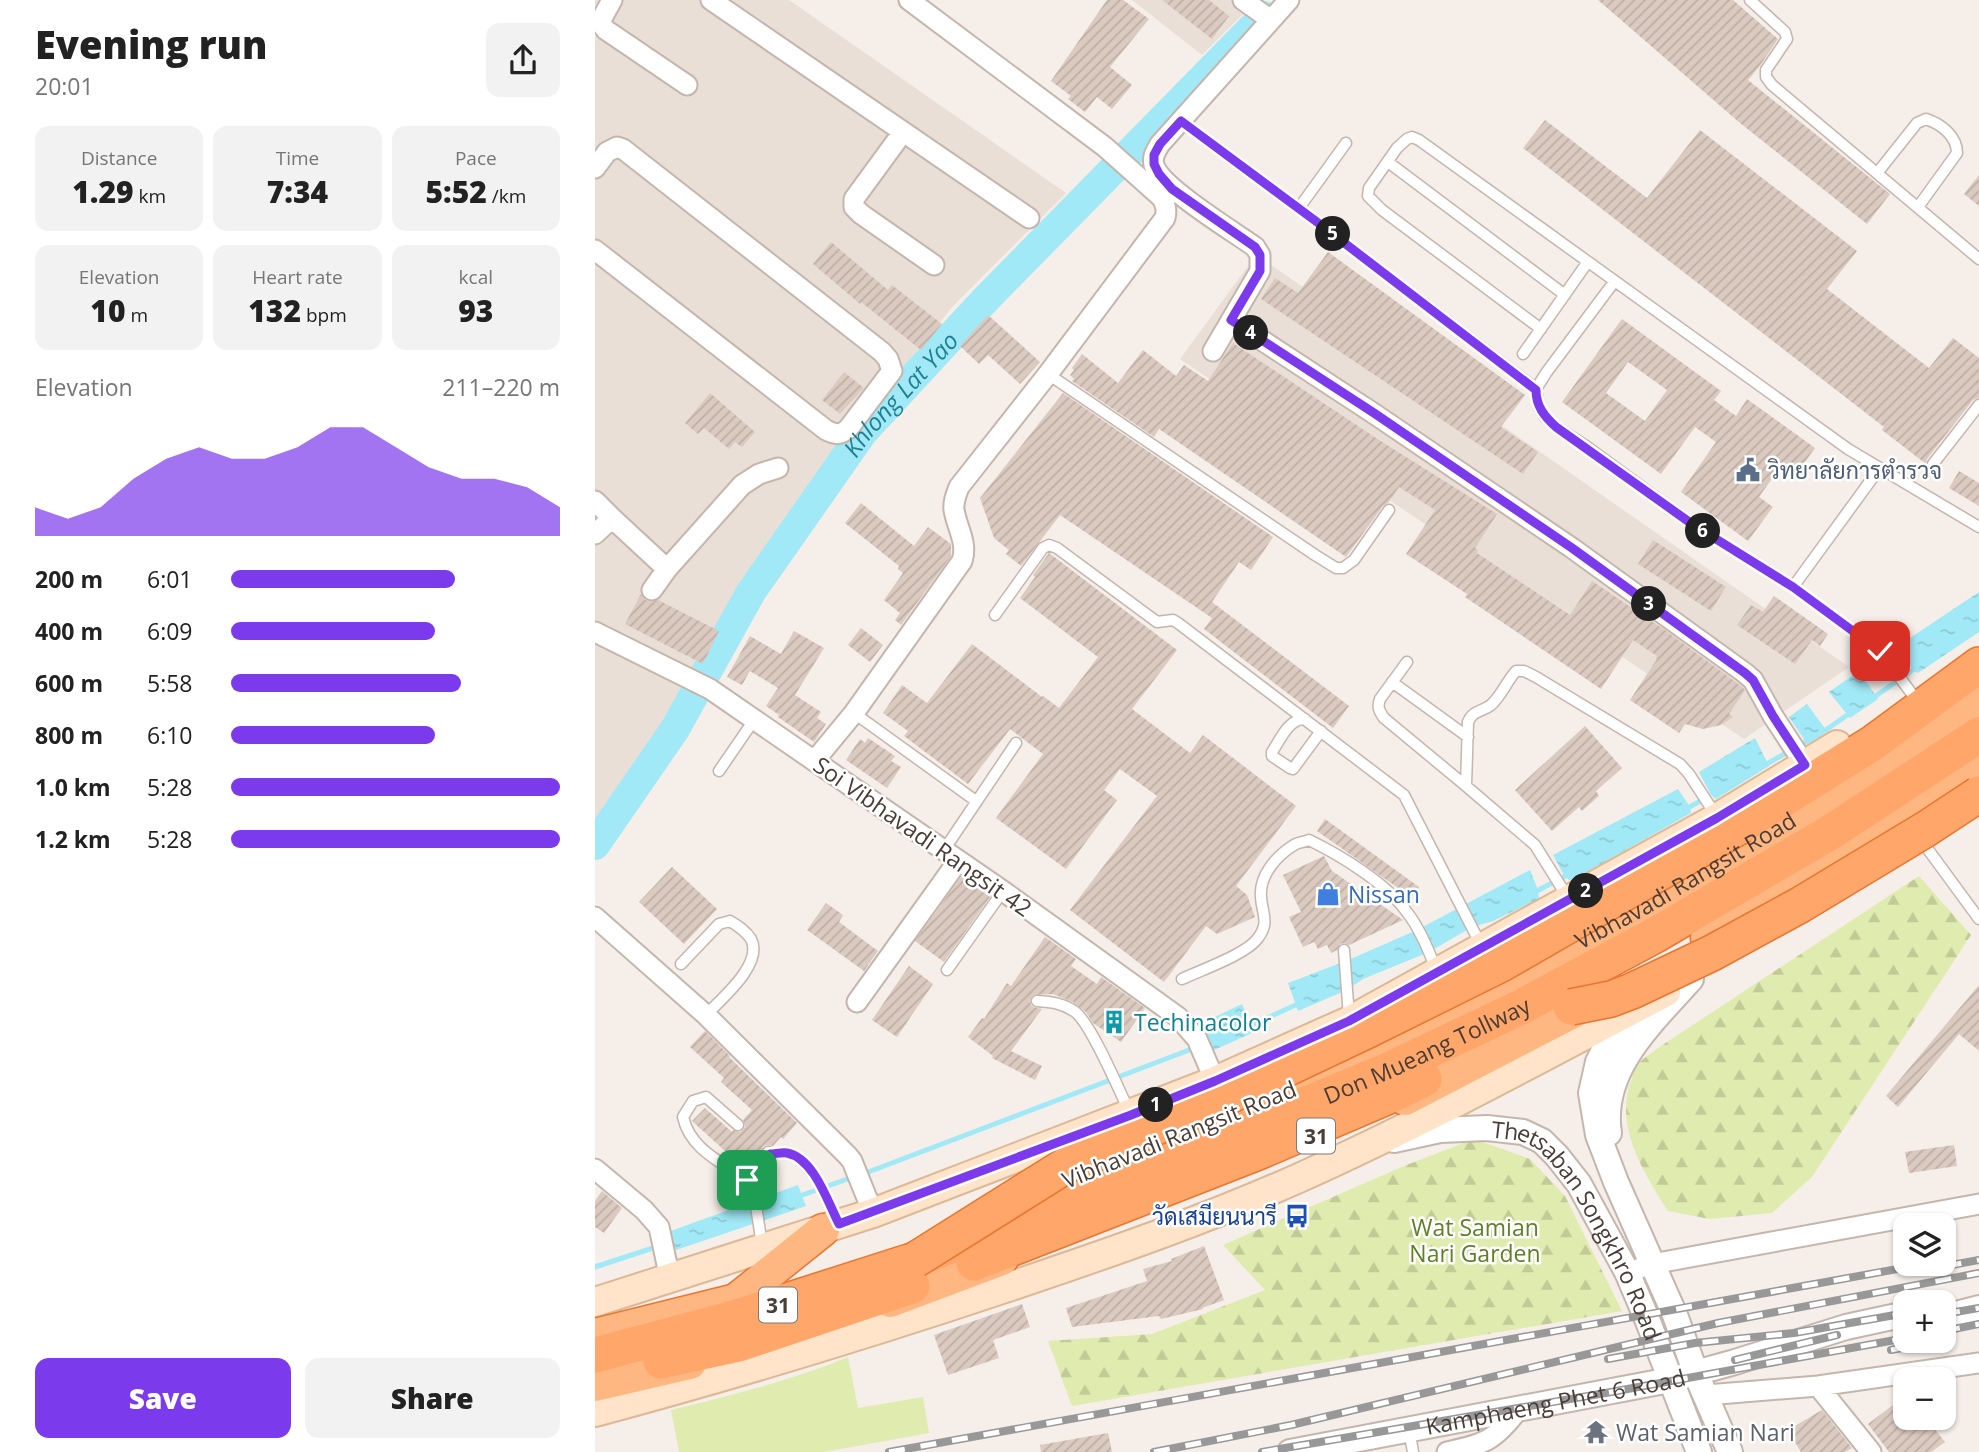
<!DOCTYPE html>
<html lang="en">
<head>
<meta charset="utf-8">
<style>
	:root { --surface:#fff; --page:#f2f2f2; --text:#222; --muted:#767676; --accent:#7c3aed }
	body { margin:0; font-family:"Open Sans",Sarabun,sans-serif; background:var(--page); color:var(--text); height:100vh; display:flex; flex-direction:column; font-size:26px; white-space:nowrap }
	* { box-sizing:border-box; margin:0 }
	p { font-size:23px; color:var(--muted) }
	.icon { flex:none; width:38px; height:38px; fill:none; stroke:currentColor; stroke-width:2; stroke-linecap:round; stroke-linejoin:round }
	.map { position:relative; flex:1; overflow:hidden }
	.sheet { display:flex; flex-direction:column; background:var(--surface); width:595px }
	.sheet>* { flex:none }
	.buttons { position:absolute; left:1298px; top:1213px; display:grid; gap:14px }
	.buttons a { display:grid; place-items:center; width:63px; height:63px; border-radius:14px; background:var(--surface); box-shadow:0 2px 5px #0004; font-size:35px }
	.pin { position:absolute; display:grid; place-items:center; width:60px; height:60px; color:#fff; margin:-30px; border-radius:14px; box-shadow:0 4px 10px #0006 }
	.km { position:absolute; width:35px; height:35px; margin:-18px; border-radius:50%; background:#222; color:#fff; font-size:19px; line-height:35px; text-align:center }
	.round { display:grid; place-items:center; flex:none; width:74px; height:74px; border-radius:14px; background:var(--page) }
	.headline { display:flex; align-items:center; justify-content:space-between; height:119px; padding:0 35px }
	h1 { font-size:38px; font-weight:800; line-height:52px }
	.figures { display:grid; grid-template-columns:repeat(3,1fr); gap:10px; height:119px; padding:7px 35px }
	.figures div { display:grid; align-content:center; border-radius:14px; background:var(--page); text-align:center }
	.figures b { font-size:30px; font-weight:800 }
	.figures small { font-size:19px; font-weight:400 }
	.figures p { font-size:19px }
	.chart { height:196px; padding:14px 35px }
	.chart p { display:flex; justify-content:space-between }
	.chart svg { width:100%; height:126px; margin-top:7px; fill:var(--accent); opacity:.7 }
	.cta { display:flex; gap:14px; margin-top:auto; padding:14px 35px }
	.cta a { flex:1; height:80px; border-radius:14px; background:var(--accent); color:#fff; font-size:28px; font-weight:800; line-height:80px; text-align:center }
	.cta a+a { background:var(--page); color:var(--text) }
	ul { padding:0 35px; list-style:none; font-size:23px }
	li { display:grid; grid-template-columns:112px 84px 1fr; align-items:center; height:52px }
	li i { height:18px; border-radius:9px; background:var(--accent) }
	main { display:flex; flex:1; min-height:0 }
	.map>svg:first-child { display:block }
</style>
</head>
<body>
<main>
<section class="sheet">
<div class="headline"><div><h1>Evening run</h1><p>20:01</p></div><a class="round"><svg class="icon" aria-label="share" viewBox="0 0 24 24"><path d="M12 15V3M7 8l5-5 5 5M5 13v7h14v-7"/></svg></a></div>
<div class="figures">
<div><p>Distance</p><b>1.29<small> km</small></b></div>
<div><p>Time</p><b>7:34</b></div>
<div><p>Pace</p><b>5:52<small> /km</small></b></div>
</div>
<div class="figures">
<div><p>Elevation</p><b>10<small> m</small></b></div>
<div><p>Heart rate</p><b>132<small> bpm</small></b></div>
<div><p>kcal</p><b>93</b></div>
</div>
<div class="chart"><p><span>Elevation</span>211–220 m</p>
<svg viewBox="0 0 160 44" preserveAspectRatio="none"><path d="M0 44V34L10 38L20 34L30 24L40 17L50 13L60 17L70 17L80 13L90 6L100 6L110 13L120 20L130 24L140 24L150 27L160 34V44z"/></svg>
</div>
<ul>
<li><b>200 m</b>6:01<i style="width:68%"></i></li>
<li><b>400 m</b>6:09<i style="width:62%"></i></li>
<li><b>600 m</b>5:58<i style="width:70%"></i></li>
<li><b>800 m</b>6:10<i style="width:62%"></i></li>
<li><b>1.0 km</b>5:28<i style="width:100%"></i></li>
<li><b>1.2 km</b>5:28<i style="width:100%"></i></li>
</ul>
<div class="cta"><a>Save</a><a>Share</a></div>
</section>
<div class="map">
<svg width="1384" height="1452" viewBox="0 0 1384 1452">
	<defs>
		<pattern id="forest-firs" width="22" height="20" patternUnits="userSpaceOnUse" patternTransform="scale(1.75)"><rect width="22" height="20" fill="#e0ecaf"/><path d="M5 1l3.5 6h-7zM16 11l3.5 6h-7z" fill="#c2cb97"/></pattern>
		<pattern id="water-ripples" width="26" height="14" patternUnits="userSpaceOnUse" patternTransform="scale(1.75)"><rect width="26" height="14" fill="#a1e9f6"/><path d="M2 4q2-2 4 0t4 0M15 11q2-2 4 0t4 0" fill="none" stroke="#8cc9d4"/></pattern>
		<pattern id="building-hatch" width="6" height="6" patternUnits="userSpaceOnUse" patternTransform="scale(1.75)"><rect width="6" height="6" fill="#dbcac0"/><path d="M-1 1l2-2M0 6l6-6M5 7l2-2" fill="none" stroke="#bdaea6"/></pattern>
	</defs>
	<rect width="100%" height="100%" fill="#f5eee9"/>
	<path fill="#eadfd6" d="M0 0H194L471 193 358 306 215 485 103 669 62 743 0 828Z
		M537 0H662L607 55Z
		M659 253 1254 667 1149 739 585 359 656 262Z"/>
	<path fill="#e0ecaf" d="M253 1357 263 1408 328 1397 334 1433 229 1452H84L76 1410C136 1395 196 1381 253 1357Z"/>
	<path fill="url(#forest-firs)" d="M1324 876 1376 935 1217 1177 1177 1213 1115 1219 1073 1211C1048 1171 1018 1125 1037 1078 1039 1072 1040 1067 1044 1063 1050 1057 1059 1051 1066 1046Z
		M879 1139 935 1159 970 1196 1027 1311 477 1406 453 1341 557 1334 670 1290 628 1245 809 1166Z"/>
	<path fill="url(#water-ripples)" d="M1384 592V632L1323 673 1318 670 1303 646Z
		M1264 671 1283 699 1255 718 1234 692Z
		M1212 704 1231 730 1211 742 1194 717Z
		M1160 738 1174 766 1121 799 1116 795 1104 772Z
		M1083 789 1095 807 1096 813 976 881 970 877 958 855Z
		M935 870 943 890 944 899 898 921 877 927 834 952 768 979 752 990 703 1011 693 983 751 961 822 930Z
		M647 1004 659 1032 617 1051 605 1024Z
		M203 1185 211 1206 81 1250 73 1232Z"/>
	<g fill="none" stroke-linecap="round" stroke-linejoin="round">
		<path stroke="#a1e9f6" stroke-width="5" d="M1275 700 1322 667
			M1168 766 1225 734 1258 711
			M1089 810 1111 798
			M938 893 976 873
			M650 1028 705 1003
			M268 1174 602 1047
			M202 1197 258 1177
			M0 1267 64 1246"/>
		<path stroke="#a1e9f6" stroke-width="30" id="s1" d="M0 845 80 729 156 592 268 432 390 300 669 16"/>
	</g>
	<path fill="url(#building-hatch)" fill-rule="evenodd" d="M512 0H528L554 19 515 67 537 85 517 109 502 97 490 112 473 99 476 96 456 81Z
		M567 0H614L634 16 617 39Z
		M1003 0H1138L1183 39 1164 67 1153 80 1295 194 1272 224 1145 123Z
		M950 120 1052 198 1105 130 1262 251 1232 289 1334 368 1358 338 1384 358V398L1378 400 1332 459 1331 464 1287 430 1289 427 928 148Z
		M1384 175V206L1369 194Z
		M236 242 293 290 297 285 347 324 326 350 266 302 265 304 218 264Z
		M733 252 930 395 906 427 943 452 928 474 666 299 680 278 703 293Z
		M393 315 445 362 425 384 393 355 384 364 365 346Z
		M1027 319 1126 391 1119 400 1141 416 1152 399 1220 448 1197 480 1183 470 1164 497 1178 507 1153 541 1086 492 1121 442 1100 427 1066 474 967 402ZM1033 362 1072 390 1050 421 1011 393Z
		M638 343 784 440 902 514 880 548 883 550 882 553 975 615 997 581 1071 631 1142 683 1150 690 1134 714 1138 717 1126 725 1108 729 1090 724 1084 733 1035 700 1062 659 1061 658 1062 656 1038 640 1006 689 870 597 872 594 811 554 840 510 804 487 793 503 788 506 751 557 564 429 559 437 477 381 479 379 475 375 479 370 477 368 487 354 523 383 548 350 581 376 589 365 613 381Z
		M249 372 269 388 245 414 227 400Z
		M115 393 160 432 147 447 140 442 134 449 109 428 103 434 90 423Z
		M468 393 678 537 656 570 644 562 617 602 754 706 738 728 609 629 617 618 465 515 426 566 411 554 414 550 399 538 385 498Z
		M1364 471 1384 483V506L1354 488Z
		M266 503 319 546 333 527 356 544V556L306 625 300 620 305 613 289 600 308 573 303 569 304 566 250 523Z
		M1058 540 1131 587 1116 611 1043 564Z
		M454 553 582 650 537 709 595 753 608 735 701 806 641 886 652 895 660 917 622 934 611 926 569 982 475 910 562 796 525 769 509 790 522 800 471 869 401 818 448 754 415 729 373 784 309 736 313 731 288 713 307 685 332 703 377 644 447 697 448 696 464 708 503 657 425 598 440 577 438 575Z
		M46 594 50 600 57 602 63 600 124 631 108 664 30 624Z
		M1179 596 1233 634 1225 646 1217 640 1200 664 1142 625 1156 605 1168 612Z
		M266 628 288 645 275 662 253 645Z
		M199 631 229 648 200 695 226 712 222 718 231 724 219 742 183 717 184 715 171 706 183 688 155 671 147 685 132 677 155 636 186 654Z
		M990 726 1027 768 1001 791 1004 796 987 811 984 807 957 831 920 790Z
		M273 738 300 756 296 761 306 767 292 788 251 760 265 739 270 743Z
		M730 819 824 887 816 897 722 831Z
		M729 856 737 871 808 920 754 945 749 943 745 944 742 950 736 953 732 945 723 949 719 942 708 947 694 917 706 912 688 875Z
		M77 867 122 909 89 944 44 902Z
		M366 877 395 897 349 962 320 941Z
		M231 903 248 915 244 922 283 951 269 971 212 930Z
		M450 937 481 959 476 966 502 984 506 977 550 1008 526 1042 498 1023 491 1012 478 1002 458 994 438 995 435 1000 436 1005 438 1007 447 1009 416 1051 447 1066 440 1080 397 1058 398 1056 373 1037 387 1018 389 1019 412 983 416 986Z
		M314 966 338 984 302 1037 277 1020Z
		M1384 985V1051L1364 1034 1303 1107 1291 1096Z
		M110 1031 135 1056 134 1057 202 1123 188 1139 186 1137 178 1146 172 1145 168 1146 166 1153 151 1170 97 1121 110 1108 137 1132 138 1130 145 1132 150 1127 148 1120 157 1110 126 1082 129 1078 95 1047Z
		M1359 1145 1362 1166 1314 1173 1310 1152Z
		M7 1191 27 1208 9 1233 0 1227V1201Z
		M609 1246 629 1300 607 1308 608 1309 566 1319 564 1316 477 1327 471 1308 552 1281 548 1269 577 1261 576 1259Z
		M427 1304 435 1327 398 1340 404 1358 353 1375 339 1335Z
		M1311 1395V1418H1331L1350 1442 1336 1452H1294L1273 1424Z
		M1227 1410 1257 1448 1250 1452H1206L1193 1430Z
		M513 1433 517 1452H446L445 1445Z"/>
	<g fill="none" stroke-linecap="round" stroke-linejoin="round">
		<g stroke="#c5b6ad" stroke-width="13">
			<path id="service" d="M1155 0 1190 32 1192 39 1171 70V77L1177 85 1384 259
				M586 121 726 225 941 389
				M793 162 970 295
				M1283 172 1322 123 1331 119C1346 124 1362 136 1362 153L1323 207
				M704 208 751 143
				M1019 282 951 373 941 389 944 407 950 417 961 427 991 446 1097 524 1198 587 1278 646 1285 651 1320 698
				M946 329 787 210 773 196 774 188 802 148 812 139 817 137 824 140 1253 449 1384 527
				M928 354 992 263
				M453 374 720 555 741 568H748L759 560 794 510
				M1338 464 1384 405
				M1198 587 1284 469
				M400 615 448 548 454 545 462 548 562 622 578 620 583 623 809 795 887 947
				M812 662 785 699C782 707 784 711 789 718L871 786
				M797 682 873 737
				M259 713 381 801
				M710 719C694 718 685 740 677 752V756L695 768 698 769 726 731
				M124 771 159 720
				M1329 844 1384 919
				M349 850 421 743
				M973 898 940 845 871 786 873 722C878 710 887 712 896 705 906 696 912 681 921 671H929L941 677 1085 764 1094 774 1122 817
				M749 950 754 1017
				M86 964 124 924 135 921C143 926 151 931 156 939 169 964 126 999 111 1015
				M352 970 408 891
				M587 979C606 970 652 954 663 938 675 922 667 914 666 897 664 876 681 856 699 845 703 842 710 842 714 840 745 855 791 883 811 911 824 927 833 949 841 969
				M442 1001C456 1002 467 1003 479 1011 495 1021 524 1090 534 1111
				M143 1125 111 1097 98 1101 88 1117C95 1149 126 1162 152 1180L175 1154 173 1152
				M175 1154C180 1154 187 1152 192 1153 218 1159 232 1200 242 1221
				M152 1180 159 1193 167 1245
				M814 1430 818 1452"/>
		</g>
		<g stroke="#c5b6ad" stroke-width="23">
			<path id="minor" d="M17 0 5 22 11 30 92 85
				M116 0 434 218
				M648 0 676 20
				M308 132 259 199V207L266 214 339 265
				M0 168 12 152 22 147 28 149 287 352 293 359 297 371 253 429C245 435 241 435 231 430L0 250
				M636 320 778 413 977 548 1150 673 1158 680 1178 716 1210 765
				M618 351 665 271V255L660 247C638 231 566 188 559 165 557 156 561 151 565 144L694 0
				M0 501 17 518 0 534
				M17 518 72 569
				M57 590 72 569 147 485 164 474 183 468
				M0 632 115 689 408 891 583 1017 602 1039 620 1081
				M220 760 259 713 367 561C373 543 362 528 359 510 358 502 361 495 364 487L453 374 570 218C572 210 571 205 567 198L510 147 314 0
				M0 917 111 1015 253 1156 257 1161 278 1213
				M262 1002 363 861
				M0 1169 49 1210 64 1227 75 1279
				M1045 1268 1057 1264 1384 1204
				M1223 1386 1276 1452
				M1111 1395 1223 1386 1384 1363
				M852 1452C891 1443 898 1442 923 1410"/>
		</g>
		<g stroke="#c5b6ad" stroke-width="28">
			<g id="tertiary">
				<path d="M1035 1011 1011 1046 1003 1062 996 1093 1003 1135 1021 1182 1080 1315 1101 1374 1135 1452"/>
				<path d="M1014 1133C1004 1069 1058 1022 1096 979"/>
				<path id="s2" d="M799 1140 845 1130 892 1128 928 1132 947 1141 962 1156 984 1184 1032 1272 1052 1319 1104 1452"/>
				<path d="M1349 1317 1384 1308"/>
				<path id="s3" d="M695 1452 1075 1380 1140 1362 1251 1327 1311 1314"/>
			</g>
		</g>
		<g stroke="#dcb897" stroke-width="32">
			<path id="secondary" d="M0 1302 278 1213 620 1081 754 1021 1122 818 1242 745
				M0 1412C142 1374 282 1331 422 1284 517 1252 612 1219 704 1178 829 1122 949 1056 1071 992"/>
		</g>
		<g stroke="#ea752f" stroke-width="35">
			<g id="trunk">
				<path d="M1112 938 1194 888 1384 762"/>
				<path d="M810 1099 1003 999"/>
				<path id="s4" d="M582 1136 784 1052 862 1006 1051 905 1238 794 1384 698"/>
				<path d="M142 1299 228 1230"/>
				<path d="M295 1301 407 1259"/>
				<path d="M0 1335 141 1300 167 1291"/>
				<path d="M0 1385 95 1363"/>
			</g>
		</g>
		<g stroke="#ea752f" stroke-width="38">
			<g id="motorway">
				<path d="M1147 825 1278 743 1384 665"/>
				<path d="M379 1263 663 1152 803 1092 829 1079"/>
				<path id="s5" d="M0 1355 139 1318 320 1260 651 1129 791 1071 926 1007 1060 935 1236 832 1384 735"/>
				<path d="M66 1361 144 1344 317 1286"/>
			</g>
		</g>
		<use href="#service" stroke="#fff" stroke-width="10"/>
		<use href="#minor" stroke="#fff" stroke-width="19"/>
		<use href="#tertiary" stroke="#fff" stroke-width="24"/>
		<use href="#secondary" stroke="#ffe4c9" stroke-width="28"/>
		<use href="#trunk" stroke="#ffb781" stroke-width="32"/>
		<use href="#motorway" stroke="#ffa76a" stroke-width="35"/>
		<g stroke="#989898" stroke-width="8">
			<path id="rail" d="M1319 1272 1384 1260
				M1349 1314 1384 1308
				M1349 1331 1384 1324
				M1296 1350 1348 1340
				M1013 1359 1100 1343 1199 1333 1311 1313
				M1140 1360 1242 1335
				M294 1452 1330 1264
				M559 1452 696 1425 1123 1323 1384 1273
				M667 1452 1016 1392 1311 1338"/>
		</g>
		<use href="#rail" stroke="#fff" stroke-width="5" stroke-dasharray="16" stroke-linecap="butt"/>
		<g stroke="#ea752f" stroke-width="38" stroke-linecap="butt">
			<path id="motorway-bridge" d="M976 1007 1016 999 1037 991 1117 953 1205 905 1331 829 1384 794
				M320 1260 470 1166 636 1095 773 1030 906 964 1147 825"/>
		</g>
		<use href="#motorway-bridge" stroke="#ffa76a" stroke-width="35"/>
	</g>
	<g fill="none" stroke-linecap="round" stroke-linejoin="round">
		<g stroke="#fff" stroke-width="14">
			<path id="route" d="M152 1180 175 1154C180 1154 187 1152 192 1153 219 1158 233 1203 244 1224L536 1115 620 1081 754 1021 1122 818 1210 765 1178 716 1158 680 1150 673 977 548 779 413 636 320 665 271V255L660 247 577 189 564 174 559 164V155L565 144 586 121 726 225 941 390C941 406 949 416 961 427L1097 524 1198 587 1285 651"/>
		</g>
		<use href="#route" stroke="#7c3aed" stroke-width="9"/>
	</g>
	<defs>
		<g id="civic-bare" transform="scale(1.89)"><path d="M-.6-6.5H3V-4.5H.6V-3L4-1V1h2V6H-6V1h2V-1L-.6-3ZM-1.2 2.5V6h2.4V2.5Z" fill="#5c6f8a" stroke="#fff" stroke-width="2.5" paint-order="stroke"/></g>
		<g id="shop-bare" transform="scale(1.89)"><path d="M-5-2.5h2.3a2.7 3.5 0 0 1 5.4 0H5L5.5 6h-11ZM-1.5-2.5h3a1.5 2.3 0 0 0-3 0Z" fill="#3f7fe0" stroke="#fff" stroke-width="2.5" paint-order="stroke"/></g>
		<g id="building-bare" transform="scale(1.89)"><path d="M-4-6H4V6H1V3H-1V6H-4ZM-2.5-4.3h1.7v1.8h-1.7ZM.8-4.3h1.7v1.8H.8ZM-2.5-1h1.7V.8h-1.7ZM.8-1h1.7V.8H.8Z" fill="#0f9aa8" stroke="#fff" stroke-width="2.5" paint-order="stroke"/></g>
		<g id="bus-bare" transform="scale(1.89)"><path d="M-5-6H5V4H4V6H2V4H-2V6H-4V4H-5ZM-3.5-4V0h7V-4ZM-3.5 1.2v1.5H-2V1.2ZM2 1.2v1.5H3.5V1.2Z" fill="#1a4fb4" stroke="#fff" stroke-width="2.5" paint-order="stroke"/></g>
		<g id="temple-bare" transform="scale(1.89)"><path d="M0-6L5-2H3V0L6.5 2.5H4V6H1.5V3h-3V6H-4V2.5H-6.5L-3 0V-2H-5Z" fill="#6b7280" stroke="#fff" stroke-width="2.5" paint-order="stroke"/></g>
	</defs>
	<g fill-rule="evenodd">
		<use href="#civic-bare" x="1153" y="470"/>
		<use href="#shop-bare" x="733" y="894"/>
		<use href="#building-bare" x="519" y="1022"/>
		<use href="#bus-bare" x="702" y="1216"/>
		<use href="#temple-bare" x="1001" y="1432"/>
	</g>
	<g text-anchor="middle" dominant-baseline="central" stroke-width="5" stroke-linejoin="round" paint-order="stroke">
		<g fill="#fff" stroke="#807772" stroke-width="2">
			<rect x="702" y="1118.5" width="38" height="35" rx="5"/>
			<rect x="164" y="1287.5" width="38" height="35" rx="5"/>
		</g>
		<g font-size="21" font-weight="bold" fill="#4a3d36">
			<text x="721" y="1136">31</text>
			<text x="183" y="1305">31</text>
		</g>
		<g font-size="23" fill="#4e5e75" stroke="#fff" text-anchor="start">
			<text x="1173" y="470">วิทยาลัยการตำรวจ</text>
		</g>
		<g font-size="23" fill="#4a3d36" stroke="#fff">
			<text transform="translate(328 836) rotate(35)">Soi Vibhavadi Rangsit 42</text>
			<text stroke="none"><textPath href="#s4" startOffset="570">Vibhavadi Rangsit Road</textPath></text>
			<text stroke="none"><textPath href="#s5" startOffset="887">Don Mueang Tollway</textPath></text>
			<text transform="translate(584 1134) rotate(-22)">Vibhavadi Rangsit Road</text>
			<text stroke="none"><textPath href="#s2" startOffset="240">Thetsaban Songkhro Road</textPath></text>
			<text stroke="none"><textPath href="#s3" startOffset="270">Kamphaeng Phet 6 Road</textPath></text>
		</g>
		<g font-size="23" fill="#366cbe" stroke="#fff" text-anchor="start">
			<text x="753" y="894">Nissan</text>
		</g>
		<g font-size="23" fill="#0d838f" stroke="#fff" text-anchor="start">
			<text x="539" y="1022">Techinacolor</text>
		</g>
		<g font-size="23" fill="#164399" stroke="#fff" text-anchor="end">
			<text x="682" y="1216">วัดเสมียนนารี</text>
		</g>
		<g font-size="23" fill="#5f8124" stroke="#fff">
			<text x="880" y="1227">Wat Samian<tspan x="880" dy="26">Nari Garden</tspan></text>
		</g>
		<g font-size="23" fill="#5b616d" stroke="#fff" text-anchor="start">
			<text x="1021" y="1432">Wat Samian Nari</text>
		</g>
		<g font-size="24" font-style="italic" fill="#218194" stroke="#fff">
			<text stroke="none"><textPath href="#s1" startOffset="546">Khlong Lat Yao</textPath></text>
		</g>
	</g>
</svg>
<div class="buttons">
<a><svg class="icon" aria-label="layers" viewBox="0 0 24 24"><path d="M12 4l9 5-9 5-9-5zM3 14l9 5 9-5"/></svg></a>
<a>+</a>
<a>−</a>
</div>
<div class="pin" style="left:152px;top:1180px;background:#1e9e55"><svg class="icon" aria-label="arrive" viewBox="0 0 24 24"><path d="M6 21V4h12l-3 4 3 4H6"/></svg></div>
<div class="pin" style="left:1285px;top:651px;background:#d93025"><svg class="icon" aria-label="check" viewBox="0 0 24 24"><path d="M5 12l5 5 9-10"/></svg></div>
<b class="km" style="left:561px;top:1105px">1</b>
<b class="km" style="left:991px;top:891px">2</b>
<b class="km" style="left:1054px;top:604px">3</b>
<b class="km" style="left:656px;top:333px">4</b>
<b class="km" style="left:738px;top:234px">5</b>
<b class="km" style="left:1108px;top:531px">6</b>
</div>
</main>
</body>
</html>
